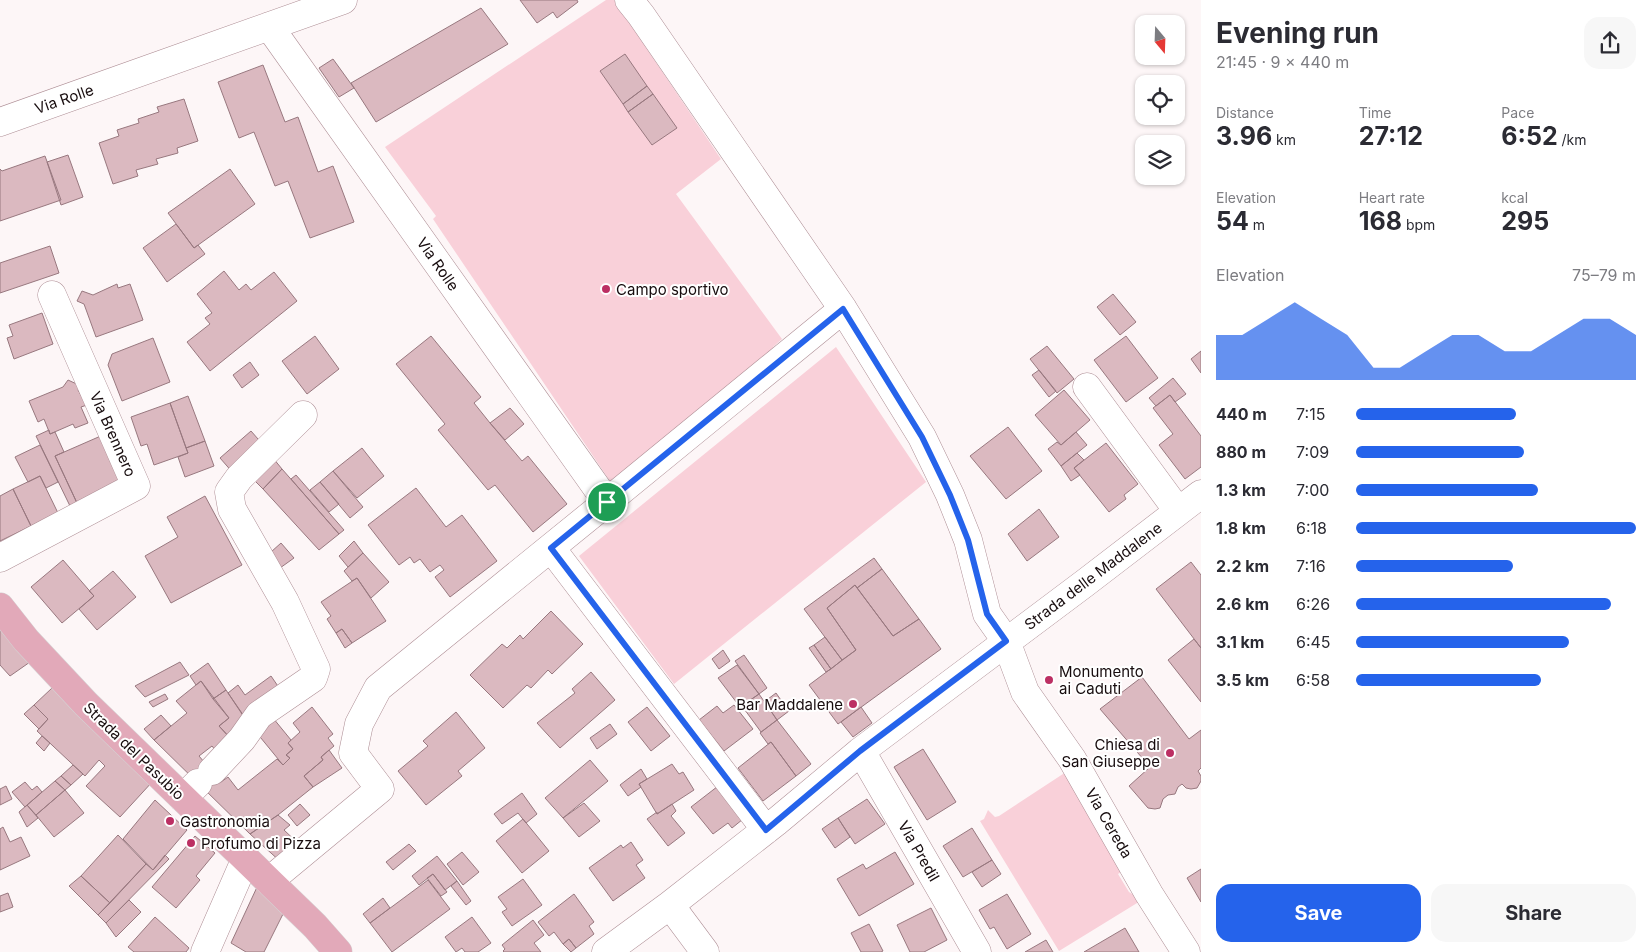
<!DOCTYPE html>
<html lang="en">
<head>
<meta charset="utf-8">
<style>
	:root { --surface:#fff; --page:#f7f7f7; --text:#2b2b33; --muted:#7c7c81; --accent:#2563eb }
	body { margin:0; font-family:Inter,sans-serif; background:var(--page); color:var(--text); height:100vh; display:flex; flex-direction:column; font-size:19px; white-space:nowrap }
	* { box-sizing:border-box; margin:0 }
	p { font-size:16px; color:var(--muted) }
	.icon { flex:none; width:28px; height:28px; fill:none; stroke:currentColor; stroke-width:2; stroke-linecap:round; stroke-linejoin:round }
	.map { position:relative; flex:1; overflow:hidden }
	.panel { display:flex; flex-direction:column; background:var(--surface); width:450px }
	.panel>* { flex:none }
	.needle { width:32px; rotate:161deg }
	.tools { position:absolute; left:1135px; top:15px; display:grid; gap:10px }
	.tools a { display:grid; place-items:center; width:50px; height:50px; border-radius:10px; background:var(--surface); box-shadow:0 1px 4px #0004; font-size:25px }
	.pin { position:absolute; display:grid; place-items:center; width:42px; height:42px; color:#fff; margin:-21px; border:2px solid #fff; border-radius:50%; box-shadow:0 1px 5px #0007 }
	.round { display:grid; place-items:center; flex:none; width:52px; height:52px; border-radius:15px; background:var(--page) }
	.head { display:flex; align-items:center; justify-content:space-between; height:85px; padding:0 15px }
	h1 { font-size:28px; font-weight:700; line-height:38px }
	.metrics { display:grid; grid-template-columns:repeat(3,1fr); gap:8px; height:85px; padding:5px 15px }
	.metrics div { display:grid; align-content:center }
	.metrics b { font-size:25px; font-weight:700 }
	.metrics small { font-size:14px; font-weight:400 }
	.metrics p { font-size:14px }
	.chart { height:140px; padding:10px 15px }
	.chart p { display:flex; justify-content:space-between }
	.chart svg { width:100%; height:90px; margin-top:5px; fill:var(--accent); opacity:.7 }
	.primary-button { display:flex; gap:10px; margin-top:auto; padding:10px 15px }
	.primary-button a { flex:1; height:58px; border-radius:15px; background:var(--accent); color:#fff; font-size:20px; font-weight:700; line-height:58px; text-align:center }
	.primary-button a+a { background:var(--page); color:var(--text) }
	ul { padding:0 15px; list-style:none; font-size:16px }
	li { display:grid; grid-template-columns:80px 60px 1fr; align-items:center; height:38px }
	li i { height:12px; border-radius:6px; background:var(--accent) }
	main { display:flex; flex:1; min-height:0 }
	.map>svg:first-child { display:block }
</style>
</head>
<body>
<main>
<div class="map">
<svg width="1201" height="952" viewBox="0 0 1201 952">
	<rect width="100%" height="100%" fill="#fdf6f7"/>
	<path fill="#f9d0d9" d="M606 0H614L721 159 676 194 782 339 773 347 781 359 614 487 433 219 436 216 385 147Z
		M836 347 926 482 674 684 579 556Z
		M1066 772 1124 870 1118 874 1129 892 1142 900 1059 951 980 821 984 819 988 810 995 817 999 816Z"/>
	<path fill="#dbb9c0" stroke="#98787f" d="M520 0H577L578 2 557 18 553 12 537 23Z
		M481 8 508 44 376 122 351 83Z
		M625 54 647 86 623 104 600 71Z
		M333 59 354 88 339 97 319 68Z
		M263 65 285 122 298 117 318 172 333 166 354 222 310 238 288 181 275 186 254 132 239 138 218 82Z
		M647 86 653 94 628 112 623 104Z
		M653 94 677 128 652 145 628 112Z
		M184 99 198 141 177 148 178 153 156 159 158 164 136 170 138 176 113 184 99 143 119 136 117 130 139 123 138 119 159 112 157 107Z
		M68 155 83 197 61 205 47 162Z
		M45 156 61 200 0 221V169L2 171Z
		M230 169 255 204 194 248 168 213Z
		M176 224 194 248 198 245 205 254 167 282 143 248Z
		M50 246 59 273 0 293V263Z
		M224 271 239 290 246 284 251 290 274 272 297 301 210 371 187 342 210 324 205 318 212 313 197 294Z
		M117 284 118 288 130 284 143 320 96 337 84 304 77 301 82 291 93 295Z
		M1113 294 1136 322 1120 335 1097 307Z
		M42 313 53 344 14 359 7 338 13 336 9 325Z
		M315 336 339 369 307 394 282 361Z
		M431 336 481 397 474 403 490 423 522 461 528 456 567 504 533 532 495 485 488 490 438 430 445 424 396 364Z
		M1126 336 1158 378 1126 402 1094 360Z
		M153 338 170 382 122 401 108 365 112 354Z
		M1047 346 1074 379 1057 393 1030 359Z
		M1201 351V373L1191 359Z
		M250 362 259 375 242 388 233 375Z
		M1039 370 1056 391 1049 397 1032 375Z
		M1173 378 1186 394 1175 402 1170 395 1156 406 1149 398Z
		M68 380 81 386 78 390 87 405 81 407 88 423 75 428 73 424 50 434 44 419 38 422 29 401 63 387Z
		M1064 390 1090 420 1061 445 1035 415Z
		M1170 395 1201 436V467L1185 479 1159 445 1173 434 1153 408Z
		M188 396 205 441 186 448 170 403Z
		M170 403 188 453 154 465 147 444 141 446 131 417Z
		M510 408 524 424 505 440 490 423Z
		M1008 427 1042 471 1006 499 970 456Z
		M49 430 50 434 55 432 64 452 55 456 77 503 70 506 36 436Z
		M251 431 265 447 234 474 220 458Z
		M1076 432 1087 445 1061 466 1048 449 1057 442 1061 445Z
		M103 435 124 482 77 503 55 456Z
		M205 441 214 466 185 477 178 457 188 453 186 448Z
		M1106 443 1138 484 1124 495 1126 499 1109 512 1074 468Z
		M40 445 58 482 46 488 40 476 28 482 15 457Z
		M362 448 384 476 357 498 333 471Z
		M1077 453 1084 460 1074 468 1080 475 1071 481 1061 466Z
		M273 458 282 469 263 489 252 478Z
		M282 469 339 534 319 550 263 489Z
		M333 471 363 507 350 518 320 482Z
		M296 475 344 530 339 534 291 479Z
		M40 476 58 513 31 526 13 489Z
		M320 482 339 504 329 512 310 490Z
		M416 488 446 527 462 515 497 561 450 597 435 577 444 570 440 565 430 572 420 559 414 563 410 557 399 565 368 525Z
		M13 489 31 526 0 541V496Z
		M205 496 242 565 171 603 145 556 178 537 167 517Z
		M1039 509 1059 537 1027 561 1008 534Z
		M354 541 363 553 348 567 339 556Z
		M281 543 294 558 280 568 271 552Z
		M363 553 389 582 371 598 357 578 352 581 344 571Z
		M874 558 882 569 857 588 855 585 827 608 856 650 842 660 804 609Z
		M63 560 94 596 62 623 31 587Z
		M1191 562 1201 575V648L1156 589Z
		M882 569 919 619 893 636 857 588Z
		M113 571 136 597 97 630 79 609 94 596 89 591Z
		M357 578 386 621 352 643 342 629 336 633 327 619 331 616 321 602Z
		M855 585 893 636 919 619 941 649 838 724 809 685 856 650 827 608Z
		M551 611 583 644 552 674 548 670 531 688 527 685 503 708 470 675 502 644 507 648 520 635 523 639Z
		M0 629 30 662 10 676 0 665Z
		M342 629 352 643 345 648 336 633Z
		M825 637 842 660 831 669 814 645Z
		M1194 639 1201 648V702L1168 660Z
		M814 645 831 669 826 672 809 648Z
		M723 650 730 661 719 669 712 659Z
		M744 655 767 688 759 694 735 661Z
		M180 662 189 675 145 697 135 686Z
		M208 663 226 690 213 699 201 681 196 685 190 676Z
		M737 665 759 694 740 707 718 678Z
		M591 672 615 700 560 748 537 723 575 693 572 689Z
		M271 676 282 692 244 717 228 693 238 685 245 695Z
		M1142 677 1189 739 1201 730V768L1198 771 1201 776V781L1197 788 1191 789 1186 788 1182 784 1178 787 1175 794 1168 795 1163 799 1160 808 1155 809 1148 808 1129 786 1150 767 1100 709Z
		M201 681 229 718 219 726 231 739 216 751 212 746 199 756 221 782 228 777 238 790 277 759 283 765 290 758 286 755 293 749 288 743 300 732 293 723 312 707 333 734 328 738 334 746 321 757 323 760 304 776 313 787 278 815 250 834 154 740 187 713 176 701Z
		M52 688 153 781 120 817 86 786 105 766 99 760 85 776 37 731 48 719 34 705Z
		M226 690 248 722 231 739 219 726 229 718 213 699Z
		M776 693 783 703 771 711 764 702Z
		M165 694 168 699 153 707 149 702Z
		M759 694 777 720 761 732 742 706Z
		M783 703 789 711 777 720 771 711Z
		M34 705 48 719 39 729 24 714Z
		M734 705 753 729 724 751 699 720 717 706 723 713Z
		M647 707 670 736 651 751 628 722Z
		M861 707 872 723 853 737 841 722Z
		M456 712 485 748 458 771 462 776 426 805 398 771 428 746 423 741Z
		M161 715 171 726 154 740 144 729Z
		M273 718 291 740 288 743 293 749 286 755 290 758 283 765 256 732Z
		M777 720 811 764 796 776 771 742 768 744 760 733Z
		M610 724 617 734 597 749 590 738Z
		M42 736 50 743 44 751 36 743Z
		M771 742 796 776 763 801 738 768Z
		M923 749 956 802 927 820 894 767Z
		M329 750 342 768 313 787 304 776 323 760 321 757Z
		M590 760 608 781 563 818 545 798Z
		M672 764 679 774 683 772 694 790 657 814 639 784Z
		M73 765 83 774 71 785 61 776Z
		M641 769 647 779 639 784 641 787 628 796 620 785Z
		M61 776 71 785 65 790 55 781Z
		M55 781 65 790 36 815 27 805Z
		M25 782 32 790 37 786 42 792 25 807 12 792Z
		M722 783 748 815 732 828 728 823 713 834 691 807Z
		M6 786 12 799 0 805V789Z
		M65 790 84 813 54 837 36 815Z
		M522 793 537 814 526 823 518 813 502 824 494 814Z
		M867 799 885 824 855 844 838 818Z
		M155 800 187 830 153 870 123 839Z
		M584 803 600 821 579 837 563 818Z
		M300 804 310 815 297 826 288 815Z
		M672 804 676 811 671 816 685 833 668 846 647 819 657 812V814Z
		M27 805 38 818 27 827 19 812Z
		M278 815 290 825 284 830 302 847 282 863 250 834Z
		M838 818 850 837 835 848 822 829Z
		M523 819 549 851 522 873 496 841Z
		M3 827 10 842 21 837 30 856 0 870V829Z
		M972 828 992 860 963 877 943 846Z
		M118 835 146 864 110 903 81 876Z
		M195 836 215 853 196 876 200 880 176 908 152 887Z
		M631 842 643 860 636 865 645 878 613 901 589 868 621 845 623 848Z
		M409 844 416 851 393 870 386 862Z
		M462 852 479 872 463 885 447 864Z
		M895 852 914 884 859 916 837 879 863 864 866 869Z
		M165 855 169 859 106 923 98 915 146 864 153 870Z
		M437 856 457 881 445 890 433 874 419 885 412 876Z
		M992 860 1001 874 982 887 972 872Z
		M1201 869V902L1187 878Z
		M433 874 447 892 441 896 427 878Z
		M81 876 110 903 98 915 69 886Z
		M523 879 542 905 512 926 502 912 507 909 498 897Z
		M428 880 450 909 392 952 370 923Z
		M457 881 471 901 466 905 451 886Z
		M258 885 286 908 264 952H246L231 943Z
		M8 893 13 907 0 912V896Z
		M574 894 594 922 589 926 594 934 576 948 569 939 563 944 554 932 549 936 538 922Z
		M1007 894 1031 934 1007 949 994 927 990 929 979 910Z
		M383 898 390 908 370 923 363 914Z
		M129 900 141 912 116 937 106 923Z
		M931 908 947 940 924 952H910L897 925Z
		M155 917 189 948 186 952H134L128 947Z
		M472 917 491 943 478 952H465L462 948 456 952 445 937Z
		M533 920 544 935 534 943 541 952H504L503 951 505 949 502 945Z
		M869 924 883 951 881 952H861L851 933Z
		M1125 928 1139 952H1084Z
		M569 939 576 948 571 952 563 944Z
		M1046 940 1053 952H1025Z"/>
	<g fill="none" stroke-linecap="round" stroke-linejoin="round">
		<g stroke="#ae8e95" stroke-width="29">
			<path id="minor" d="M629 0 641 15 843 309 922 437 950 495 968 540 987 614 1006 641 1025 692 1072 759 1149 894 1186 952
				M269 26 607 502 843 309
				M0 122 343 0
				M1087 387 1178 511
				M551 548 766 830
				M0 558 136 486 52 295
				M861 751 977 952
				M212 771 242 739 259 715 313 678 316 669 285 602 232 509 229 492 239 478 303 415
				M183 798 198 783
				M269 881 380 789 353 753 359 724 378 688 607 502
				M670 905 705 952
				M205 952 246 858
				M606 952 670 905 776 822 861 751 1085 583 1201 494"/>
		</g>
		<g stroke="#d5d3d4" stroke-width="29">
			<path id="major" d="M0 607 26 640 86 704 315 926 338 952"/>
		</g>
		<use href="#minor" stroke="#fff" stroke-width="28"/>
		<use href="#major" stroke="#e2a9b9" stroke-width="28"/>
	</g>
	<g fill="none" stroke-linecap="round" stroke-linejoin="round">
		<g stroke="#fff" stroke-width="10">
			<path id="route" d="M843 309 922 437 950 495 968 540 987 614 1006 641 860 751 766 830 551 548Z"/>
		</g>
		<use href="#route" stroke="#2563eb" stroke-width="6"/>
	</g>
	<g fill="#bc2f63" stroke="#fff" stroke-width="2">
		<circle cx="606" cy="289" r="5"/>
		<circle cx="1049" cy="680" r="5"/>
		<circle cx="853" cy="704" r="5"/>
		<circle cx="1170" cy="753" r="5"/>
		<circle cx="170" cy="821" r="5"/>
		<circle cx="191" cy="843" r="5"/>
	</g>
	<g text-anchor="middle" dominant-baseline="central" stroke-width="4" stroke-linejoin="round" paint-order="stroke">
		<g font-size="15" fill="#170c0e" stroke="#fff">
			<text transform="translate(64 99) rotate(-19)">Via Rolle</text>
			<text transform="translate(438 264) rotate(55)">Via Rolle</text>
			<text transform="translate(113 434) rotate(66)">Via Brennero</text>
			<text transform="translate(1093 576) rotate(-37)">Strada delle Maddalene</text>
			<text transform="translate(134 751) rotate(44)">Strada del Pasubio</text>
			<text transform="translate(1109 823) rotate(60)">Via Cereda</text>
			<text transform="translate(919 851) rotate(60)">Via Predil</text>
		</g>
		<g font-size="15" fill="#170c0e" stroke="#fff" text-anchor="start">
			<text x="616" y="289">Campo sportivo</text>
			<text x="1059" y="671">Monumento<tspan x="1059" dy="17">ai Caduti</tspan></text>
			<text x="843" y="704" text-anchor="end">Bar Maddalene</text>
			<text x="1160" y="744" text-anchor="end">Chiesa di<tspan x="1160" dy="17">San Giuseppe</tspan></text>
			<text x="180" y="821">Gastronomia</text>
			<text x="201" y="843">Profumo di Pizza</text>
		</g>
	</g>
</svg>
<div class="tools">
<a><svg class="needle" viewBox="-14 -14 28 28"><path d="M0-13l5 13h-10z" fill="#e53935"/><path d="M0 13l5-13h-10z" fill="#7c7c81"/></svg></a>
<a><svg class="icon" aria-label="locate" viewBox="0 0 24 24"><circle cx="12" cy="12" r="6"/><path d="M12 2v4M12 18v4M2 12h4M18 12h4"/></svg></a>
<a><svg class="icon" aria-label="layers" viewBox="0 0 24 24"><path d="M12 4l9 5-9 5-9-5zM3 14l9 5 9-5"/></svg></a>
</div>
<div class="pin" style="left:607px;top:502px;background:#1e9e55"><svg class="icon" aria-label="arrive" viewBox="0 0 24 24"><path d="M6 21V4h12l-3 4 3 4H6"/></svg></div>
</div>
<section class="panel">
<div class="head"><div><h1>Evening run</h1><p>21:45 · 9 × 440 m</p></div><a class="round"><svg class="icon" aria-label="share" viewBox="0 0 24 24"><path d="M12 15V3M7 8l5-5 5 5M5 13v7h14v-7"/></svg></a></div>
<div class="metrics">
<div><p>Distance</p><b>3.96<small> km</small></b></div>
<div><p>Time</p><b>27:12</b></div>
<div><p>Pace</p><b>6:52<small> /km</small></b></div>
</div>
<div class="metrics">
<div><p>Elevation</p><b>54<small> m</small></b></div>
<div><p>Heart rate</p><b>168<small> bpm</small></b></div>
<div><p>kcal</p><b>295</b></div>
</div>
<div class="chart"><p><span>Elevation</span>75–79 m</p>
<svg viewBox="0 0 160 44" preserveAspectRatio="none"><path d="M0 44V22L10 22L20 14L30 6L40 14L50 22L60 38L70 38L80 30L90 22L100 22L110 30L120 30L130 22L140 14L150 14L160 22V44z"/></svg>
</div>
<ul>
<li><b>440 m</b>7:15<i style="width:57%"></i></li>
<li><b>880 m</b>7:09<i style="width:60%"></i></li>
<li><b>1.3 km</b>7:00<i style="width:65%"></i></li>
<li><b>1.8 km</b>6:18<i style="width:100%"></i></li>
<li><b>2.2 km</b>7:16<i style="width:56%"></i></li>
<li><b>2.6 km</b>6:26<i style="width:91%"></i></li>
<li><b>3.1 km</b>6:45<i style="width:76%"></i></li>
<li><b>3.5 km</b>6:58<i style="width:66%"></i></li>
</ul>
<div class="primary-button"><a>Save</a><a>Share</a></div>
</section>
</main>
</body>
</html>
